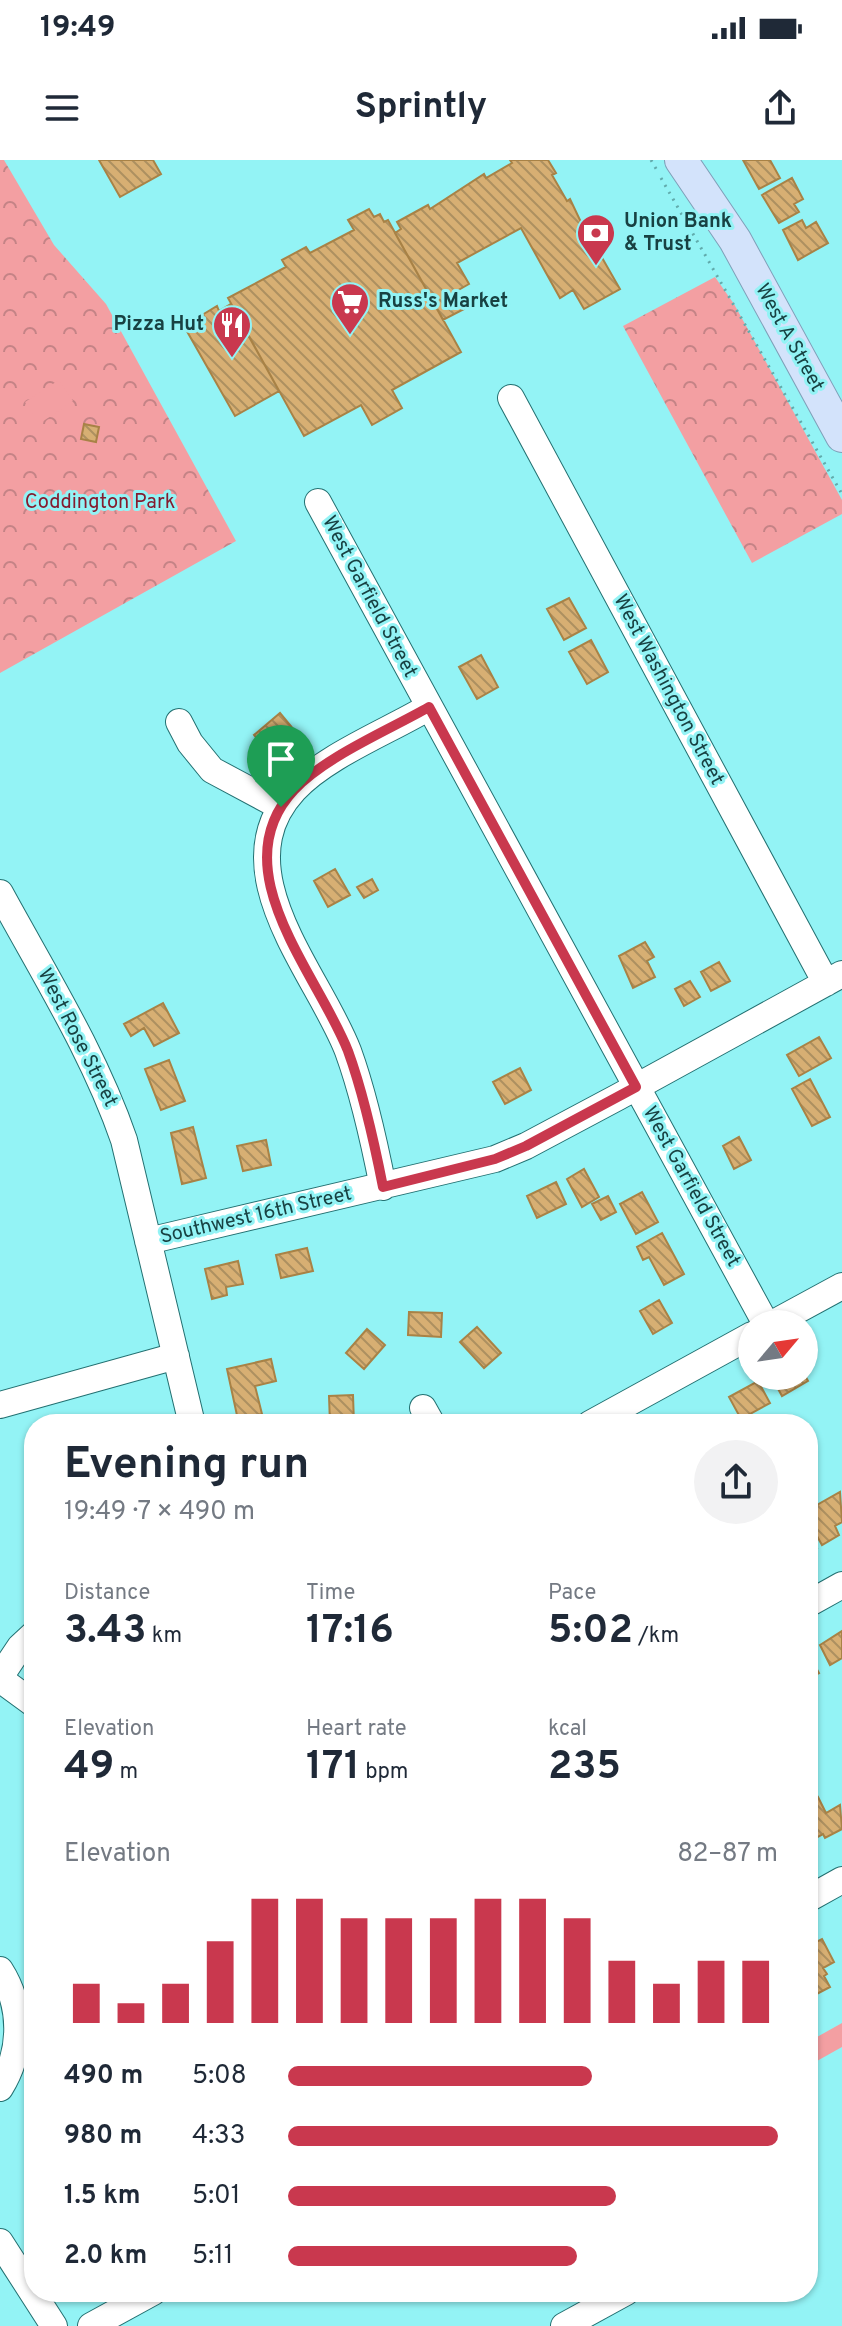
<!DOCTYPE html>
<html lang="en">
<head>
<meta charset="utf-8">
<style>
	:root { --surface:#fff; --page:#f2f2f3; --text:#1f2937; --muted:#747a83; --accent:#c9384e }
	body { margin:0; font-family:Overpass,sans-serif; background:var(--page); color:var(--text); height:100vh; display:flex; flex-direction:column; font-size:30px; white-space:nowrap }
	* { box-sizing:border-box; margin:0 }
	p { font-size:26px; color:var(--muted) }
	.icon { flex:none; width:44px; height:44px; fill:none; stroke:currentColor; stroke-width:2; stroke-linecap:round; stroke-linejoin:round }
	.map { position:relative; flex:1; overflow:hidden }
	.drawer { position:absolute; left:24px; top:1254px; width:794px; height:888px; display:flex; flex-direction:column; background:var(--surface); border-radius:32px; box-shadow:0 2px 6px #0004 }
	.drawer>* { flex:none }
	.needle { width:52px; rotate:61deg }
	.buttons { position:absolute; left:738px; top:1150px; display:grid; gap:16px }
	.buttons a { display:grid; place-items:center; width:80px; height:80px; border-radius:50%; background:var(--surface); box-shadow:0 2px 6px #0004; font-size:40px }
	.pin { position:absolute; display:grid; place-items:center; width:68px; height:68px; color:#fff; margin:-82px -34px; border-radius:50% 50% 50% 0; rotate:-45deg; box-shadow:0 0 8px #0007 }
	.pin .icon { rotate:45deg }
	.round { display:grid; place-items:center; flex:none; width:84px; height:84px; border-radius:42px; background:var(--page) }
	.head { display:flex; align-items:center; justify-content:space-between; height:136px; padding:0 40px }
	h1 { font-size:44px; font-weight:700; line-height:60px }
	.figures { display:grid; grid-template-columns:repeat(3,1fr); gap:12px; height:136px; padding:8px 40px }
	.figures div { display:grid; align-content:center }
	.figures b { font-size:40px; font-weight:700 }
	.figures small { font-size:22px; font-weight:400 }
	.figures p { font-size:22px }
	.chart { height:224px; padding:16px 40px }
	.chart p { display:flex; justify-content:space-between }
	.chart svg { width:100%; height:144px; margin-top:8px; stroke:var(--accent); stroke-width:6 }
	ul { padding:0 40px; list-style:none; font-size:26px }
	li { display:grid; grid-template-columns:128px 96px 1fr; align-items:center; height:60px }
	li i { height:20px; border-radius:10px; background:var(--accent) }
	.status { display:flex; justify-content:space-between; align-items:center; height:56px; padding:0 40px; background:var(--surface); direction:ltr }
	.status svg { height:22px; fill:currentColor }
	header { display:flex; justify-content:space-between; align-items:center; height:104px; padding:0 40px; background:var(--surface); font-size:36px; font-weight:700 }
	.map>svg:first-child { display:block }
</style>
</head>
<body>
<div class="status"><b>19:49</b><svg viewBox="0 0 49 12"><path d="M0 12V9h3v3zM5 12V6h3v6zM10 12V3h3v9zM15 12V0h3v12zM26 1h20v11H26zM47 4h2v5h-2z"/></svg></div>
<header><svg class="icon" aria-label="menu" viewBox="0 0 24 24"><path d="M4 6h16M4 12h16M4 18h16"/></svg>Sprintly<svg class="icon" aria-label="share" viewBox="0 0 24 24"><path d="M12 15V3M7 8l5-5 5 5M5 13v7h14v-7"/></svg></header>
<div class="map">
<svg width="842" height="2166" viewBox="0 0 842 2166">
	<defs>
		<pattern id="park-crowns" width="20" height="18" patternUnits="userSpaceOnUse" patternTransform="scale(2)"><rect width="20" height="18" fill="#f39fa2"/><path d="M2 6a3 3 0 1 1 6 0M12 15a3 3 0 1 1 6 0" fill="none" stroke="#c48386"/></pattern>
		<pattern id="building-back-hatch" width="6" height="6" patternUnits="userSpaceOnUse" patternTransform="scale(2)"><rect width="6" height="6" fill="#d7af73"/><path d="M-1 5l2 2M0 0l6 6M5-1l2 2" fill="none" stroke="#ad9060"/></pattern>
	</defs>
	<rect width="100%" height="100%" fill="#93f3f5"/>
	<path fill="url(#park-crowns)" d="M0 0H4L54 85 106 144 236 381 0 513Z
		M715 117 734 144 842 340V354L752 403 623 166Z
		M842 1863V1887L808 1906V1882Z"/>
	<path fill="#f39fa2" d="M59 220 73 241 39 264 25 242Z"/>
	<path fill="url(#building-back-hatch)" stroke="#a88246" stroke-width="2" d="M99 0H153L161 14 120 37Z
		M510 0H548L556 13 552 15 567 41 570 39 598 98 601 96 620 129 584 149 573 130 560 138 521 68 457 103 469 124 455 132 464 149 443 160 395 73 401 69 397 62 428 45 430 49 484 14 486 18 512 3Z
		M743 0H770L780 18 759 29Z
		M792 18 803 39 794 44 799 52 779 63 762 35Z
		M369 49 374 57 380 54 384 62 388 60 461 192 392 230 402 248 372 265 361 245 304 276 228 138 286 107 282 100 306 87 310 93 354 70 348 60Z
		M802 60 806 68 816 62 828 83 798 100 783 70Z
		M231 144 279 231 235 256 184 166 217 146 219 151Z
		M84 264 99 267 96 282 81 279Z
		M569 438 586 468 564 480 547 449Z
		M591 480 608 512 587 524 569 492Z
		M481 495 498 527 477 539 459 507Z
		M280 553 295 571 268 592 254 575Z
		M335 709 350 735 328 747 314 721Z
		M372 719 378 730 364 738 357 727Z
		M645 782 654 797 647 801 655 817 633 828 619 796Z
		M719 802 730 821 711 831 701 812Z
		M690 821 700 837 684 846 675 829Z
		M163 843 179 873 154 886 144 868 131 876 124 864Z
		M819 877 831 898 799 916 787 895Z
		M169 900 185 941 161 950 145 909Z
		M520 908 531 930 505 944 493 922Z
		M810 919 830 957 812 966 792 929Z
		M193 967 206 1018 182 1024 171 973Z
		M739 977 751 1000 734 1009 723 986Z
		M266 980 271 1005 243 1011 237 986Z
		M584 1009 599 1037 582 1047 567 1019Z
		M556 1022 566 1044 537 1058 527 1036Z
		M642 1032 658 1062 636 1074 620 1044Z
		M608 1036 616 1052 601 1060 592 1044Z
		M662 1073 684 1114 664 1125 649 1097 643 1100 637 1087Z
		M307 1088 313 1111 281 1118 276 1095Z
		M238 1101 243 1124 226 1127 227 1135 212 1139 205 1109Z
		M659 1140 672 1163 653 1174 640 1151Z
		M409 1152 442 1153 441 1177 408 1175Z
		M477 1167 501 1193 484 1208 460 1182Z
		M367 1169 385 1185 364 1209 346 1193Z
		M271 1199 276 1221 255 1226 262 1254 238 1260 227 1209Z
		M804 1214 808 1221 782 1236 771 1216Z
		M758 1221 770 1243 741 1259 729 1237Z
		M353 1235 354 1264H330L329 1236Z
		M840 1332 842 1362 835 1366 839 1375 822 1385 808 1360V1350Z
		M808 1372 817 1388 808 1393Z
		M842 1471V1498L830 1505 820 1485Z
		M808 1493 819 1513 808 1519Z
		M818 1637 826 1653 840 1645 842 1669 825 1678 823 1674 812 1680 808 1671V1643Z
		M822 1779 834 1802 823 1808 827 1814 824 1816 830 1827 809 1838 808 1786Z"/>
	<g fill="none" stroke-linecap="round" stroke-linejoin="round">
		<g stroke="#237071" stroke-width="28">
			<path id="minor" d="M511 238 826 823
				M318 342 766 1164
				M179 562 190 583 212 610 281 647
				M0 733C44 814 94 893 124 980L192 1264
				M383 1027C374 981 364 935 348 891 318 813 220 710 294 630 325 596 389 571 429 547
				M148 1081 495 999 526 986 618 937 842 814
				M772 1164 842 1126
				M0 1245 176 1196
				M423 1248 432 1264
				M590 1264 752 1175
				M808 1444 842 1425
				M0 1517 20 1487 34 1474
				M0 1519 34 1544
				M808 1739 842 1720
				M0 1810C23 1846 23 1891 0 1928
				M0 2082 54 2166
				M91 2166 153 2132
				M564 2166 626 2132"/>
		</g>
		<g stroke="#7f9fb8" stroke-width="34">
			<path id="major" d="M681 0 735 80 842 276"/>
		</g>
		<path stroke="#61abac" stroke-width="3" stroke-dasharray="2 6" stroke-linecap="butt" d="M651 0 658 12
			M661 18 842 334"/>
		<use href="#minor" stroke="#fff" stroke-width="26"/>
		<use href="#major" stroke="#d3e3fb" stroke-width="32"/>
	</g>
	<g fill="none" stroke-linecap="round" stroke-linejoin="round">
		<g stroke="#fff" stroke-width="16">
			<path id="route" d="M429 547 636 927 526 986 495 999 383 1027C374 981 364 935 348 891 318 814 220 709 294 630 326 596 389 570 429 547Z"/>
		</g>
		<use href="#route" stroke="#c9384e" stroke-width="10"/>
	</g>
	<defs>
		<g id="bank-pin" transform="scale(2)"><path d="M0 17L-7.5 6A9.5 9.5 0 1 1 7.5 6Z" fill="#c9384e" stroke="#93f3f5"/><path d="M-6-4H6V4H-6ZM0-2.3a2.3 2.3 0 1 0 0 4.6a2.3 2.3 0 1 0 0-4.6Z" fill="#fff"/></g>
		<g id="supermarket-pin" transform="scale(2)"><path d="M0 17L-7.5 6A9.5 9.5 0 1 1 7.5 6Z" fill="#c9384e" stroke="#93f3f5"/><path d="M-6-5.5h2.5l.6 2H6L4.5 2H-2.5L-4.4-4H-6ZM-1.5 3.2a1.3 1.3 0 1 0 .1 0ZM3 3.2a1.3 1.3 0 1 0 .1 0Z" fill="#fff"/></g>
		<g id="restaurant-pin" transform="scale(2)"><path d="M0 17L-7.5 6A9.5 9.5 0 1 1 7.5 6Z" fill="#c9384e" stroke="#93f3f5"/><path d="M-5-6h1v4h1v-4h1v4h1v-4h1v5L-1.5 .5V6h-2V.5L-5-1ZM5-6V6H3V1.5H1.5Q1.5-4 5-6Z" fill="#fff"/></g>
	</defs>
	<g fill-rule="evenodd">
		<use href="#bank-pin" x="596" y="73"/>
		<use href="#supermarket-pin" x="350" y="142"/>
		<use href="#restaurant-pin" x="232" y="165"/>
	</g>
	<g text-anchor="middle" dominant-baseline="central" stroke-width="6" stroke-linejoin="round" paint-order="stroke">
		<g font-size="20" font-weight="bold" fill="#184142" stroke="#93f3f5" text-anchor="start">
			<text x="624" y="62">Union Bank<tspan x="624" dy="23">&amp; Trust</tspan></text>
			<text x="378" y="142">Russ's Market</text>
			<text x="204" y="165" text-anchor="end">Pizza Hut</text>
		</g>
		<g font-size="20" fill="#184142" stroke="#93f3f5">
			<text transform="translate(789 178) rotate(61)">West A Street</text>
			<text transform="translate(369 437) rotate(62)">West Garfield Street</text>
			<text transform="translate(668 530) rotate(62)">West Washington Street</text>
			<text transform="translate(77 878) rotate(63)">West Rose Street</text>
			<text transform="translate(691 1027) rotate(61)">West Garfield Street</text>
			<text transform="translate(256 1056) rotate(-13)">Southwest 16th Street</text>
		</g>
		<g font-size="20" fill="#851b2e" stroke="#93f3f5">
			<text x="100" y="343">Coddington Park</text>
		</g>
	</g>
</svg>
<div class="buttons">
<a><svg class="needle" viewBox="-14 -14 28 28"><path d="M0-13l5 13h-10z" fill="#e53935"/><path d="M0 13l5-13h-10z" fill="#747a83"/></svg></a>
</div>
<div class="pin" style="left:281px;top:647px;background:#1e9e55"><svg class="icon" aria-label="arrive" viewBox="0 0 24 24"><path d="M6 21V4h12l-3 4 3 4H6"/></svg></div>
<section class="drawer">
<div class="head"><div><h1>Evening run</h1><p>19:49 · 7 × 490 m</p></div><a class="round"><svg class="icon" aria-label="share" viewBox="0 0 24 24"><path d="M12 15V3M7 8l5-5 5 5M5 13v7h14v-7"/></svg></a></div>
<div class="figures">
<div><p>Distance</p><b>3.43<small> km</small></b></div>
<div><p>Time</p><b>17:16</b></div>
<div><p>Pace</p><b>5:02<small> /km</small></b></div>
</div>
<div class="figures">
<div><p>Elevation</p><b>49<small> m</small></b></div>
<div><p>Heart rate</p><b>171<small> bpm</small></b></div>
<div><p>kcal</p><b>235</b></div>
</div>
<div class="chart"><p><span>Elevation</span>82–87 m</p>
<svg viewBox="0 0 160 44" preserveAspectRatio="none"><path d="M5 44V32M15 44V38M25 44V32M35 44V19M45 44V6M55 44V6M65 44V12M75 44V12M85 44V12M95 44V6M105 44V6M115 44V12M125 44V25M135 44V32M145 44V25M155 44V25"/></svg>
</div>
<ul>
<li><b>490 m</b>5:08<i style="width:62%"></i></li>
<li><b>980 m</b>4:33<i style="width:100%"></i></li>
<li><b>1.5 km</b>5:01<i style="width:67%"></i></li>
<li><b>2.0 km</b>5:11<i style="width:59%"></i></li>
</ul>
</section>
</div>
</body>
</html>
